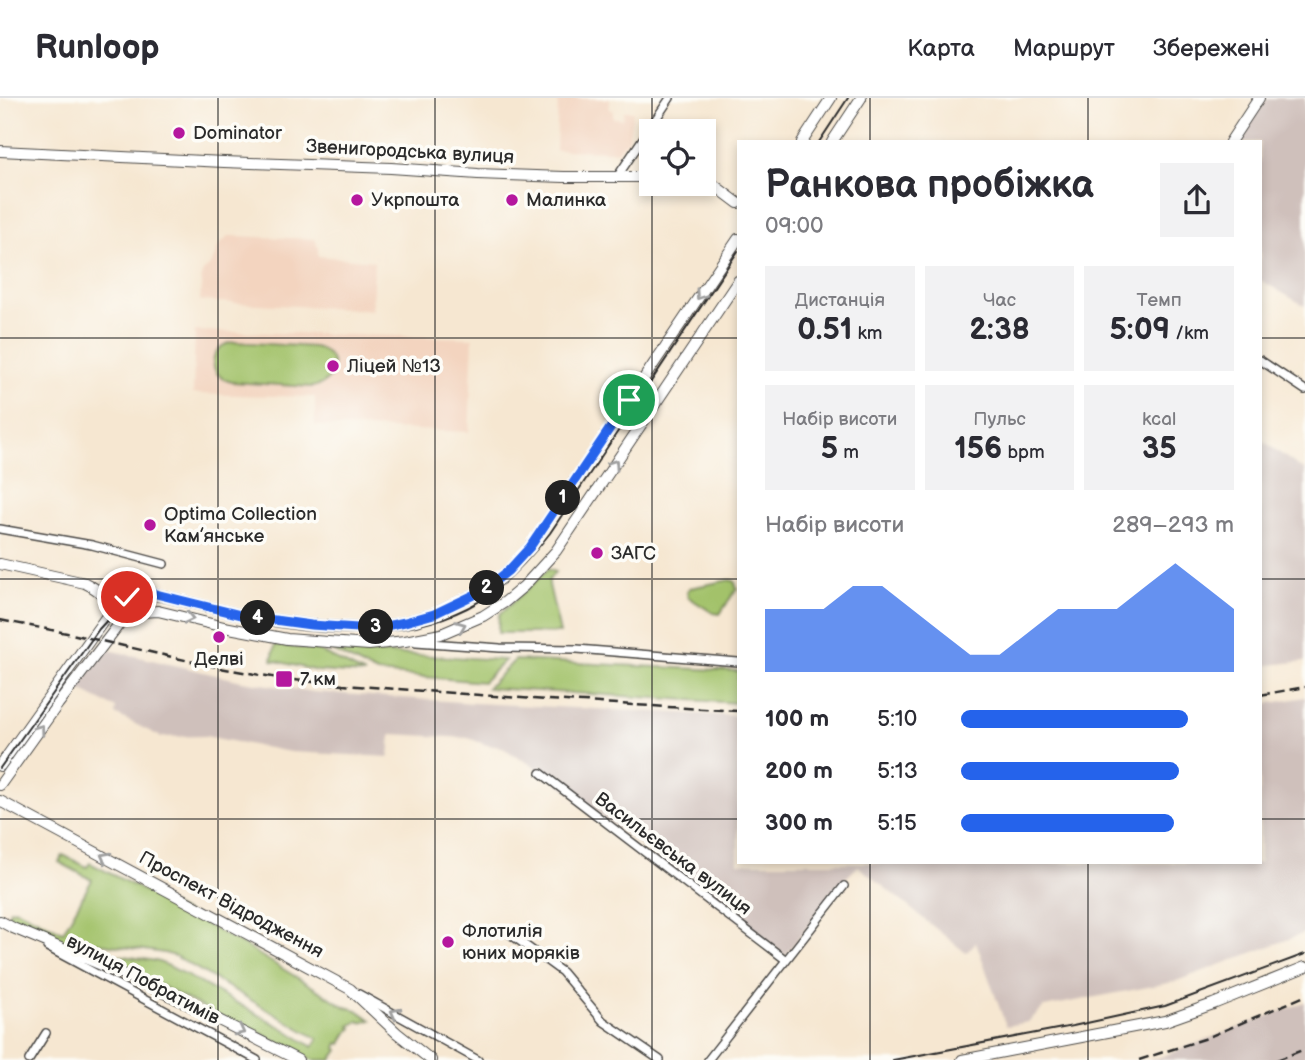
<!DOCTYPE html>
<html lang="uk">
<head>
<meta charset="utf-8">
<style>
	:root { --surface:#fff; --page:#f2f2f3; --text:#2b2b33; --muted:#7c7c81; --line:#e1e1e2; --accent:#2563eb }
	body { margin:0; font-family:"Balsamiq Sans",sans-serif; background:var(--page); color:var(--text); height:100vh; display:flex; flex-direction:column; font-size:26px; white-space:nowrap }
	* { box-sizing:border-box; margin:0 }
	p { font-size:23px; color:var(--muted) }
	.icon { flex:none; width:38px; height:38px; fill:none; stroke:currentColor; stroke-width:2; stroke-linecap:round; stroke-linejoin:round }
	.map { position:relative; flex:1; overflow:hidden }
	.panel { position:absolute; left:737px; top:42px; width:525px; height:724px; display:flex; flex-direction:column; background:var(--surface); border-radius:0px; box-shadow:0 4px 10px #0003 }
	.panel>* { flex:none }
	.fabs { position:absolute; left:639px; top:21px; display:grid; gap:14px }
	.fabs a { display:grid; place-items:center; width:77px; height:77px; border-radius:0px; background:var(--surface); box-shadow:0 4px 10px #0003; font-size:35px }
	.pin { position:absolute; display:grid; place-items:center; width:60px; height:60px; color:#fff; margin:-30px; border:4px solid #fff; border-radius:50%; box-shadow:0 2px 7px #0007 }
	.km { position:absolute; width:35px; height:35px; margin:-18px; border-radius:50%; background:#222; color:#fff; font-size:19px; line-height:35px; text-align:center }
	.round { display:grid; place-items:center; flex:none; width:74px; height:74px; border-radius:0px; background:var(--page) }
	.overview { display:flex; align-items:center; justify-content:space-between; height:119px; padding:0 28px }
	h1 { font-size:38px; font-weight:800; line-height:52px }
	.stats { display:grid; grid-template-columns:repeat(3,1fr); gap:10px; height:119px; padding:7px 28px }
	.stats div { display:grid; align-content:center; border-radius:0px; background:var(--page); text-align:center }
	.stats b { font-size:30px; font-weight:800 }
	.stats small { font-size:19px; font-weight:400 }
	.stats p { font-size:19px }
	.chart { height:196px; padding:14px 28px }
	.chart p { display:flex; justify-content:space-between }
	.chart svg { width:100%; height:126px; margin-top:7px; fill:var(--accent); opacity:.7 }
	ul { padding:0 28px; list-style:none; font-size:23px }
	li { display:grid; grid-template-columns:112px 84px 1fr; align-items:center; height:52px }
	li i { height:18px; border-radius:9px; background:var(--accent) }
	header { display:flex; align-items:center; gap:42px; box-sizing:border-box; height:98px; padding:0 35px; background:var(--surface); border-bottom:2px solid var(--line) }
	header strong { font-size:33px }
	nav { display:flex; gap:38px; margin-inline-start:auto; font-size:24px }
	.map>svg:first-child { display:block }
</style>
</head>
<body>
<header>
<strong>Runloop</strong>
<nav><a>Карта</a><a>Маршрут</a><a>Збережені</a></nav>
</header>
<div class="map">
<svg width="1305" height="962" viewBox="0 0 1305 962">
	<rect width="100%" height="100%" fill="#fdfcf7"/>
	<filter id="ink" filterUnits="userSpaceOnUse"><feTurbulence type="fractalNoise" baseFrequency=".0143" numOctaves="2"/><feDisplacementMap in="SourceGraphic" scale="14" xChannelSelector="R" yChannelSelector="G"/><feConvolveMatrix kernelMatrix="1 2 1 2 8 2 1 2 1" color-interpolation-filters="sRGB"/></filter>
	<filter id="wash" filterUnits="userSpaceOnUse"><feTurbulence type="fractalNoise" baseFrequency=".00686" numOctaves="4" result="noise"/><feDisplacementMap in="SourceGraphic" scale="28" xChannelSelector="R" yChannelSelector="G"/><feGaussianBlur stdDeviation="1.57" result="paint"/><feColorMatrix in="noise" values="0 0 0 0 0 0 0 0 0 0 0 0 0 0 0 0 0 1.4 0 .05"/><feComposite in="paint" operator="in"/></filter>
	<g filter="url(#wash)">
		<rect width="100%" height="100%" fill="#f6e7d1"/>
		<path fill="#f3d4bf" d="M558 0 606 1 610 0 609 12H613V20L623 21 624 13H633L628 42 617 53 556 52Z
			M229 138 315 141 318 150V158L374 163 372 212 200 203 202 175 212 165 219 147Z
			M195 233 473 240 469 334 315 328V299L193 296Z"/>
		<path fill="#cfc0bb" d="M1267 0H1305V208L1260 182V44H1238Z
			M1260 341 1305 373V563L1260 568Z
			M105 551 242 583 314 594 475 605 738 618V765H1260V607L1305 599V835L1174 884 1044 909 1028 924 1006 928 976 844 966 855 858 768 840 786 785 858 545 675 501 649 487 647 468 640 391 636 389 659 290 654 205 638 161 639 115 616 116 610 78 591Z
			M1305 904V962H1148L1158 960Z"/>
		<path fill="#a3c26a" stroke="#67764a" stroke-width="2" d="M234 244 314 249C340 255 339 285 312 289L232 284C206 278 207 248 234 244Z
			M548 471 555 474 549 482V487L560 535H498L499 517Z
			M729 482 734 483 737 490 720 516 713 515 688 499 687 494 690 490Z
			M275 547 317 552 365 576 317 573 272 562Z
			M330 552 505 562 483 584 377 575Z
			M515 562 738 573V605L487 590Z
			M63 757 87 769 90 765 171 807 245 848 346 909 357 912 371 922 361 925 359 923 350 928 352 930 346 936 341 946 338 945 336 950 338 952 331 962H313L305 959 254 932 238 928 152 883 66 849 156 863 169 868 283 930 313 949 318 941 175 858 164 855 84 843 61 844 45 836 26 831 10 821 8 817 10 812 16 811 63 834 92 782 59 764Z"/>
	</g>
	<g filter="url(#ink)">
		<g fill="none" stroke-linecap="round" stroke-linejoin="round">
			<g stroke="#494744" stroke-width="10">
				<path id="street" d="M617 79 670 0
					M1260 262 1305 292
					M0 431 92 447 164 466
					M416 544 500 550 577 551 738 564
					M541 675 786 862
					M510 836 562 874 603 923 660 962
					M47 849 257 962
					M359 896 478 962
					M29 962 46 935
					M708 962 844 788"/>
			</g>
			<g stroke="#494744" stroke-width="12">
				<path id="secondary" d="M802 44 831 0
					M832 44 861 0
					M1230 44 1259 0
					M0 53 224 64 391 70 478 76 564 79H651
					M704 83 714 87 738 105
					M0 466 85 485C102 493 113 505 123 521
					M123 521 141 514 158 513 224 529 287 541 369 547 405 543 441 536 483 518 505 504 524 488 556 453 738 183
					M0 668 114 508 127 499 152 495 245 518 311 527 358 530 381 529 405 524 434 516 484 492 508 473 530 449 738 141
					M0 687 58 606 123 521
					M0 703 350 891 397 935 431 962
					M0 823 13 830 118 874 173 899 298 962
					M962 962 1165 923 1213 906 1305 869"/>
			</g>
			<use href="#street" stroke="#fff" stroke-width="7"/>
			<use href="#secondary" stroke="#fff" stroke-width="10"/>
			<path stroke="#2b2b2b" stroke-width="2" d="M819 44 848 0
				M0 670 99 531C112 517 121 505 142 502 156 500 170 505 184 508 205 513 226 518 247 523 317 538 401 543 467 510 500 494 528 463 550 435L738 153
				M893 962 1073 928 1165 908 1305 856"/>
			<path stroke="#2b2b2b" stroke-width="2.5" stroke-dasharray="10 5" stroke-linecap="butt" d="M0 522 67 535 220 570 284 581 343 587 548 602 738 613
				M1260 597 1305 589
				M1139 962 1204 941 1305 898
				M1277 962 1305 951"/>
		</g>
		<defs><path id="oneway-chevron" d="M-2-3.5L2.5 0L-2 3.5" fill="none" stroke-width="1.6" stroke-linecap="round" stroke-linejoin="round" transform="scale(1.75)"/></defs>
		<g stroke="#a0a0a0">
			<use href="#oneway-chevron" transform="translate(700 197) rotate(124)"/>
			<use href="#oneway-chevron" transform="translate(614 366) rotate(-56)"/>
			<use href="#oneway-chevron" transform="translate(189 520) rotate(13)"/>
			<use href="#oneway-chevron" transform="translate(461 528) rotate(-22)"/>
			<use href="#oneway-chevron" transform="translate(40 631) rotate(-54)"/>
			<use href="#oneway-chevron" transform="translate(105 759) rotate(-152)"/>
			<use href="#oneway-chevron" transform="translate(395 915) rotate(-152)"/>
			<use href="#oneway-chevron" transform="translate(240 933) rotate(27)"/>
		</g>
	</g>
	<g fill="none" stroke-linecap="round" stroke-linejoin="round" filter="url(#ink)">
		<g stroke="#fff" stroke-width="14">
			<path id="route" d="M127 499 152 495 245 518 311 527 358 530 381 529 405 524 434 516 484 492 508 473 530 449 629 302"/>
		</g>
		<use href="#route" stroke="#2563eb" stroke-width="9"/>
	</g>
	<path fill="none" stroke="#2b2b2b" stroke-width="2" stroke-opacity="0.55" d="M218 0V962M435 0V962M652 0V33M870 0V44M1088 0V44M652 86V962M0 240H738M1260 240H1305M0 481H738M1260 481H1305M0 721H738M1260 721H1305M870 765V962M1088 765V962"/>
	<g fill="#b5179e" stroke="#fdfcf7" stroke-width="2.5">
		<circle cx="179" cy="35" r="7"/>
		<circle cx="357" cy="102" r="7"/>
		<circle cx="512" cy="102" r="7"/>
		<circle cx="333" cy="268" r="7"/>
		<circle cx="150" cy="427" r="7"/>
		<circle cx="597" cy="455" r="7"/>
		<circle cx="219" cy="539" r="7"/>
		<rect x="275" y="572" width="18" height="18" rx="3.5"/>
		<circle cx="448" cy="844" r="7"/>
	</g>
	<g text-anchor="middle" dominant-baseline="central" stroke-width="7" stroke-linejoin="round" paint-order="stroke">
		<g font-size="19" fill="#2b2b2b" stroke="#fdfcf7" text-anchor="start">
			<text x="193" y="35">Dominator</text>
			<text x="371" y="102">Укрпошта</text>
			<text x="526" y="102">Малинка</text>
			<text x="347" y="268">Ліцей №13</text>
			<text x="164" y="416">Optima Collection<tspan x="164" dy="22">Кам’янське</tspan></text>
			<text x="611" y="455">ЗАГС</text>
			<text x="219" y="561" text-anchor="middle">Делві</text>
			<text x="300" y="581">7 км</text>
			<text x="462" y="833">Флотилія<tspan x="462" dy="22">юних моряків</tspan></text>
		</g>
		<g font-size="19" fill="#2b2b2b" stroke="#fdfcf7">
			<text transform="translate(410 54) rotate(3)">Звенигородська вулиця</text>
			<text transform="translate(673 756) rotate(37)">Васильєвська вулиця</text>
			<text transform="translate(231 807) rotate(28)">Проспект Відродження</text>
			<text transform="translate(143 882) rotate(28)">вулиця Побратимів</text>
		</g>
	</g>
</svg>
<div class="fabs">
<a><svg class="icon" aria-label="locate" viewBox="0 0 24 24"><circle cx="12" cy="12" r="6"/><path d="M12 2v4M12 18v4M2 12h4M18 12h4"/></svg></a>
</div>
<div class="pin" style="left:629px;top:302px;background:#1e9e55"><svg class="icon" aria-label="arrive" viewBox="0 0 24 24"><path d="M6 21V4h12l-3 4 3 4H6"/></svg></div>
<div class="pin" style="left:127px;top:499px;background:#d93025"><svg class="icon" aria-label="check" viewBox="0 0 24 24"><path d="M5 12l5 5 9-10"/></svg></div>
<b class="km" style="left:563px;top:400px">1</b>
<b class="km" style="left:487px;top:490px">2</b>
<b class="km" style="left:376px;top:529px">3</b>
<b class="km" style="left:258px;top:520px">4</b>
<section class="panel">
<div class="overview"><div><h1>Ранкова пробіжка</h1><p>09:00</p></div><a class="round"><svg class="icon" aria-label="share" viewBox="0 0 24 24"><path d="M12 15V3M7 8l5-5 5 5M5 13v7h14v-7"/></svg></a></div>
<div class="stats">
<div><p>Дистанція</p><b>0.51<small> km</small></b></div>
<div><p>Час</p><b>2:38</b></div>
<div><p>Темп</p><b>5:09<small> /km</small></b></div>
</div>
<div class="stats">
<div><p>Набір висоти</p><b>5<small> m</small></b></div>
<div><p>Пульс</p><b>156<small> bpm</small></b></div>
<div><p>kcal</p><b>35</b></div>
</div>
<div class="chart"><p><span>Набір висоти</span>289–293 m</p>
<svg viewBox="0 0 160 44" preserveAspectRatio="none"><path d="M0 44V22L10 22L20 22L30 14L40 14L50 22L60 30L70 38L80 38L90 30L100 22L110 22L120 22L130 14L140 6L150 14L160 22V44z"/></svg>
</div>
<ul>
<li><b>100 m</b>5:10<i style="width:83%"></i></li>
<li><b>200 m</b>5:13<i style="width:80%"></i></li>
<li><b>300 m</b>5:15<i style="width:78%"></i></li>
</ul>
</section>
</div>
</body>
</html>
